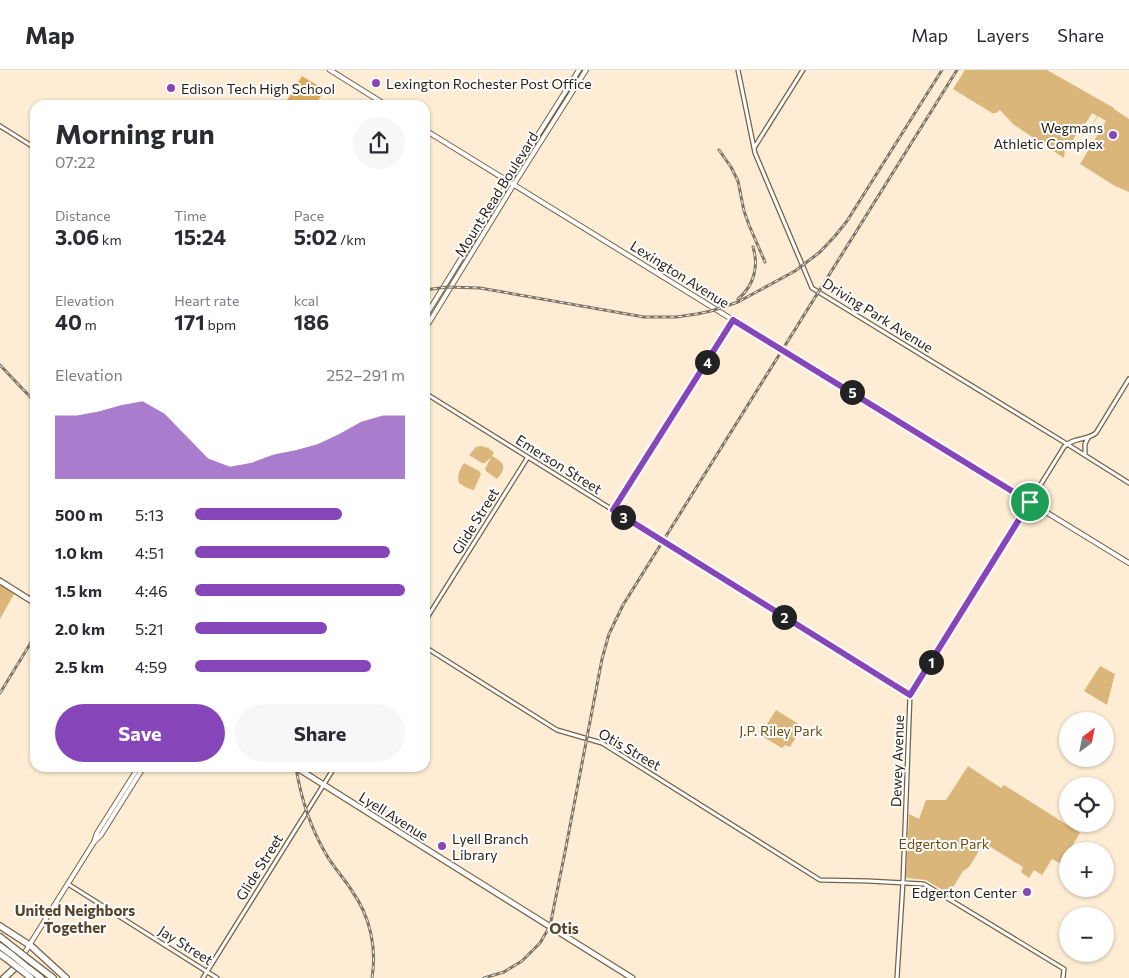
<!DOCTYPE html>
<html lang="en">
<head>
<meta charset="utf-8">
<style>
	:root { --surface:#fff; --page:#f7f7f7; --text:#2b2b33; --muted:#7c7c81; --line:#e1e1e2; --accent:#8645b9 }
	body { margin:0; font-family:Commissioner,sans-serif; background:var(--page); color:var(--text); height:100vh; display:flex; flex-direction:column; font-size:19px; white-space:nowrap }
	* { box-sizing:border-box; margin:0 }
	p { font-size:16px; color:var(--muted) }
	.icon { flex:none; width:28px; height:28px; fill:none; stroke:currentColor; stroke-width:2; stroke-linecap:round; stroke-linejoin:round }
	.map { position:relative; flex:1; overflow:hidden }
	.side { position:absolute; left:30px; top:30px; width:400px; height:672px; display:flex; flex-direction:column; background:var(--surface); border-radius:15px; box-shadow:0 1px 4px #0004 }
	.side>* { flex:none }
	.needle { width:32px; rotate:32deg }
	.fabs { position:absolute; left:1059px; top:642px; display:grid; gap:10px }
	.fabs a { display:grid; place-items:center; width:55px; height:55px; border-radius:50%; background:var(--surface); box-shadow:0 1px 4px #0004; font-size:25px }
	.pin { position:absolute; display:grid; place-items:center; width:42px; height:42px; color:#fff; margin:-21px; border:2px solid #fff; border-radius:50%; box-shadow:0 1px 5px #0007 }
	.km { position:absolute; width:25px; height:25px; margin:-12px; border-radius:50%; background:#222; color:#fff; font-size:14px; line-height:25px; text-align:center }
	.round { display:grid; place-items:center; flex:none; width:52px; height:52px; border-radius:26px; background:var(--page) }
	.headline { display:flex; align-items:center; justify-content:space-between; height:85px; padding:0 25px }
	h1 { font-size:28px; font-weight:700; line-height:38px }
	.figures { display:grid; grid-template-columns:repeat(3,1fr); gap:8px; height:85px; padding:5px 25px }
	.figures div { display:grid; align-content:center }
	.figures b { font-size:21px; font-weight:700 }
	.figures small { font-size:14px; font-weight:400 }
	.figures p { font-size:14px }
	.chart { height:140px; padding:10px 25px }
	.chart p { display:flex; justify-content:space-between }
	.chart svg { width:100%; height:90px; margin-top:5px; fill:var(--accent); opacity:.7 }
	.primary-button { display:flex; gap:10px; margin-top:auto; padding:10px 25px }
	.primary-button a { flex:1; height:58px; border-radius:30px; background:var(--accent); color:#fff; font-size:20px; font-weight:700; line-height:58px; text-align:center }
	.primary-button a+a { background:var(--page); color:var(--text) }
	ul { padding:0 25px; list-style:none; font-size:16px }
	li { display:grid; grid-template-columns:80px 60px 1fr; align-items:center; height:38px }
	li i { height:12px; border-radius:6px; background:var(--accent) }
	header { display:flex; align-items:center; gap:30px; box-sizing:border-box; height:70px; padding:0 25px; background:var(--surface); border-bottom:1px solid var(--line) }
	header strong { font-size:24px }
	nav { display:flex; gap:28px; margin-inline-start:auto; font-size:18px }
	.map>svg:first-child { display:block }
</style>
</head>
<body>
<header>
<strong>Map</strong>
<nav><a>Map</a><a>Layers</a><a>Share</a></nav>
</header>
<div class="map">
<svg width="1129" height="908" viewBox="0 0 1129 908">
	<rect width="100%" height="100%" fill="#feedd4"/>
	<path fill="#dbb67b" d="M965 0H1047L1114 38V39L1129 49V122L1115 116 1080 94 1106 51 1098 46 1089 61 1097 46 1092 43 1086 53 1081 54 1082 55 1068 78 1065 80 1064 88 1032 67 1013 54 1000 40 996 43H992L953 19Z
		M481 376C486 377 490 378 494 383L492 386C505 393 507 397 497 409L486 401 485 399 491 387 485 393H482L469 385 476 377Z
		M464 393 479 401 481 404 474 420 467 418 459 413C457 405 459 400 464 393Z
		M0 514 14 524 0 549Z
		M1100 596 1115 604 1107 635 1084 621Z
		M776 640 797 653 802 658 790 677 785 675 782 678 760 665Z
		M968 696 1001 718 1004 715 1080 763 1069 781H1068L1067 783 1061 794 1052 789 1042 805 1034 800 1029 808 1021 802 1023 797 984 773 969 797 963 801 949 824 926 810 907 808 906 807 909 744 919 749 926 730H946Z"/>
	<path fill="#dbab5d" d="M302 6 325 20 315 35H284Z"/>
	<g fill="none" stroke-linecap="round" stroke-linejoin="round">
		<g stroke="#746246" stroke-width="5.5">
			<path id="tertiary" d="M738 0 755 83 812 218 1067 374 1129 413
				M0 56 35 78
				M754 78 803 0
				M425 323 910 625
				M1085 384V374L1088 368
				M613 441 733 250
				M425 551 528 387
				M425 577 557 660 602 673 820 810 868 811 924 814 1064 899 1063 908
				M68 814 217 908
				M203 908 334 698
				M897 908 903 812 910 625 1064 377C1073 367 1086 371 1096 363L1129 309"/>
		</g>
		<g stroke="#746246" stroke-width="6">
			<path id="secondary" d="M330 0 386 35
				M425 60 733 250 1129 493
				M425 247 509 111 579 0
				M425 259 514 114 586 0
				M94 772 101 765 143 698
				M15 898 94 772 97 763 138 698"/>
		</g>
		<g stroke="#746246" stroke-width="7">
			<path id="primary" d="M0 511 35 533
				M297 698 632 908"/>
		</g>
		<g stroke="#746246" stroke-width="8">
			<path id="motorway" d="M0 856 31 876 66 908
				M0 867 14 878
				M0 876 11 884
				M0 884 7 889
				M32 892 53 908
				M28 898 41 908
				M25 903 31 908
				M4 908 16 897"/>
		</g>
		<use href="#tertiary" stroke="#fff" stroke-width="3"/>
		<use href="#secondary" stroke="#fff" stroke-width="4"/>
		<use href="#primary" stroke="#fff" stroke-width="4.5"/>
		<use href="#motorway" stroke="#fff" stroke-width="5.5"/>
		<g stroke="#807564" stroke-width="3">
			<path id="rail" d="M719 80 731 97 738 111 744 141 749 155 765 192
				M425 220 447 217 480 218 644 247H676L697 244 711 241 738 232 795 201 820 182 835 166 847 151 942 0
				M738 229C754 216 759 196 753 177
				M0 295 35 332
				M0 623 35 566
				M296 698C301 728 310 757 326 784 333 797 344 808 352 821 370 846 377 878 372 908
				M484 908 504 902 522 891 540 873 550 856 565 782 602 589 609 564 623 535 957 0"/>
		</g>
		<use href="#rail" stroke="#fdfdfd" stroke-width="1" stroke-dasharray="4" stroke-linecap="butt"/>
		<g stroke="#746246" stroke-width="8" stroke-linecap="butt">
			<path id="motorway-bridge" d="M14 878 32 892
				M11 884 28 898
				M7 889 25 903"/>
		</g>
		<use href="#motorway-bridge" stroke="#fff" stroke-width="5.5"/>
	</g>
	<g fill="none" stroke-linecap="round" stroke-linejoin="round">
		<g stroke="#fff" stroke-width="10">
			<path id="route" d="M733 250 1030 432 910 625 613 440Z"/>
		</g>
		<use href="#route" stroke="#8645b9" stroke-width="6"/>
	</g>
	<g fill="#8645b9" stroke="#fdfdfd" stroke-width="2">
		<circle cx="376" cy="13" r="5"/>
		<circle cx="171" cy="18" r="5"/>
		<circle cx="1113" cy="65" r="5"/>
		<circle cx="442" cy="776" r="5"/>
		<circle cx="1027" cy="822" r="5"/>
	</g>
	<g text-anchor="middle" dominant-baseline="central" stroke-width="4" stroke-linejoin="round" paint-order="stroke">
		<g font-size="14" fill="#251e13" stroke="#fdfdfd" text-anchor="start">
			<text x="386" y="13">Lexington Rochester Post Office</text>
			<text x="181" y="18">Edison Tech High School</text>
			<text x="1103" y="57" text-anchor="end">Wegmans<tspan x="1103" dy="16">Athletic Complex</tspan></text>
			<text x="452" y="768">Lyell Branch<tspan x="452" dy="16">Library</tspan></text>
			<text x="1017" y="822" text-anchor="end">Edgerton Center</text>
		</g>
		<g font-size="14" fill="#251e13" stroke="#fdfdfd">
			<text transform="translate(496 124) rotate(-58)">Mount Read Boulevard</text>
			<text transform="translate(680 204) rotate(32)">Lexington Avenue</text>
			<text transform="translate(878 245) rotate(32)">Driving Park Avenue</text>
			<text transform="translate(559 394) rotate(32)">Emerson Street</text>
			<text transform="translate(475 451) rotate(-58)">Glide Street</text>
			<text transform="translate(630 679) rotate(30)">Otis Street</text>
			<text transform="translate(897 691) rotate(-88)">Dewey Avenue</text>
			<text transform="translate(394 746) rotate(32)">Lyell Avenue</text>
			<text transform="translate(259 797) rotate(-58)">Glide Street</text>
			<text transform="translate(186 875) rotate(32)">Jay Street</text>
		</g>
		<g font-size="14" fill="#6c4d0f" stroke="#fdfdfd">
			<text x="781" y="660">J.P. Riley Park</text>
			<text x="944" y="773">Edgerton Park</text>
		</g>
		<g font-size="15" font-weight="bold" fill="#55452a" stroke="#fdfdfd">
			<text x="75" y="840">United Neighbors<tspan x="75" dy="17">Together</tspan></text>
			<text x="564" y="858">Otis</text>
		</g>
	</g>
</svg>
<div class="fabs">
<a><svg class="needle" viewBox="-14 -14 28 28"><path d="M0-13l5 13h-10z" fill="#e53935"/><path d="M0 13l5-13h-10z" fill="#7c7c81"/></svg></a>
<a><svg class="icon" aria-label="locate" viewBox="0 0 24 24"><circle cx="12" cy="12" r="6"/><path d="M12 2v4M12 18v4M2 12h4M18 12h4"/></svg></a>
<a>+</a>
<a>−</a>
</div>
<div class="pin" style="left:1030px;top:432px;background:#1e9e55"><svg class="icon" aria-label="arrive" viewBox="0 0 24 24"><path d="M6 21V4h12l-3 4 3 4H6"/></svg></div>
<b class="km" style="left:931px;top:592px">1</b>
<b class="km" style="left:784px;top:547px">2</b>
<b class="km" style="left:623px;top:447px">3</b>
<b class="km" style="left:707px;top:292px">4</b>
<b class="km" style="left:852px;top:322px">5</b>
<section class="side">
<div class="headline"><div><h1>Morning run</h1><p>07:22</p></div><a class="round"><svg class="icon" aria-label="share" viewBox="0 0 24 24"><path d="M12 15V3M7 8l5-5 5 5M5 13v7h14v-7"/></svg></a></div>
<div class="figures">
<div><p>Distance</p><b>3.06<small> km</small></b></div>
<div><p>Time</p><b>15:24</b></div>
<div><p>Pace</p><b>5:02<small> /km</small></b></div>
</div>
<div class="figures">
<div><p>Elevation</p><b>40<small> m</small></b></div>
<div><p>Heart rate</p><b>171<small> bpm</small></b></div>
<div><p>kcal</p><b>186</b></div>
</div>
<div class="chart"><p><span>Elevation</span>252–291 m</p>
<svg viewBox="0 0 160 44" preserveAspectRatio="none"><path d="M0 44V13L10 13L20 11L30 8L40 6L50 12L60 23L70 34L80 38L90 36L100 32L110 30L120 27L130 22L140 16L150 13L160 13V44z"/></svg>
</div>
<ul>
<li><b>500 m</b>5:13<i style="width:70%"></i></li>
<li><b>1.0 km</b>4:51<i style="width:93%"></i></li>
<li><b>1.5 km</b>4:46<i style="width:100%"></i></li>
<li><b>2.0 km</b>5:21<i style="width:63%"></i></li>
<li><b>2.5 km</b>4:59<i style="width:84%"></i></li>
</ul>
<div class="primary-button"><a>Save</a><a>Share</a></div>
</section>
</div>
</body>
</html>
